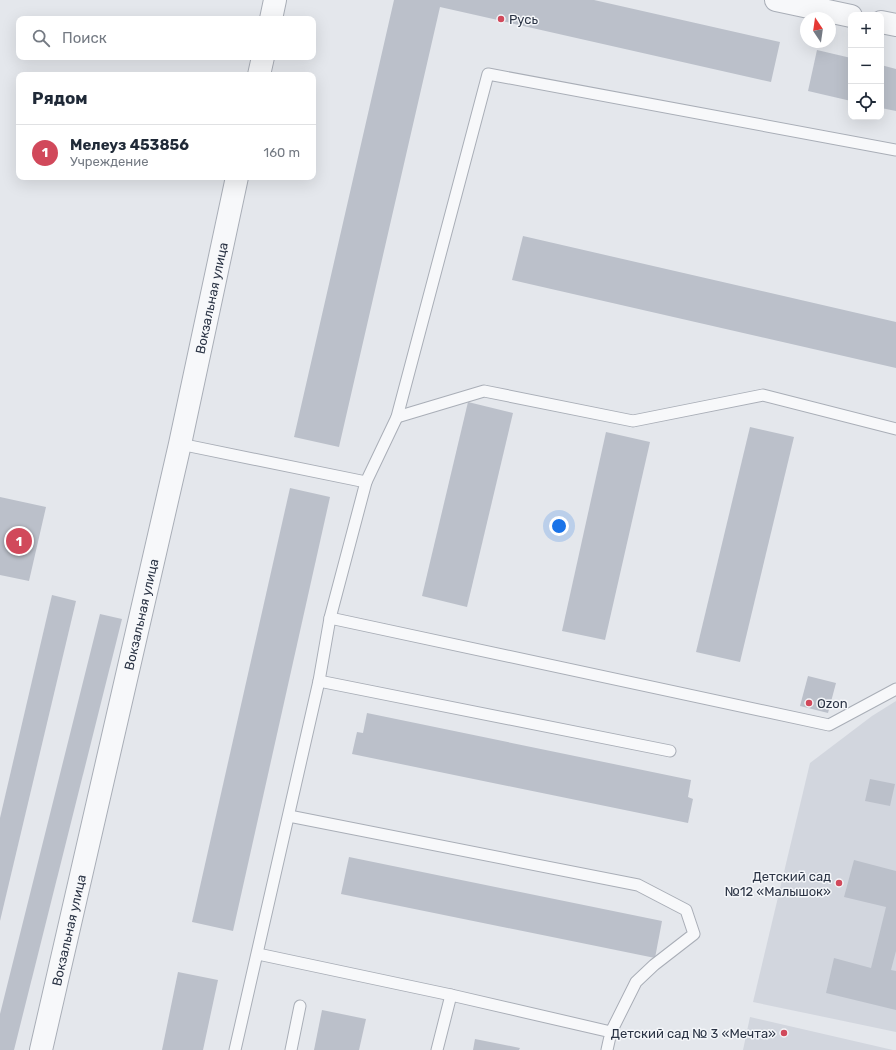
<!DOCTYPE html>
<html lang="ru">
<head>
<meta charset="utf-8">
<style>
  :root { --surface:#fff; --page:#f2f2f3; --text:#1f2937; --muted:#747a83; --line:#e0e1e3; --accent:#d1495b }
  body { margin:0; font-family:Rubik,sans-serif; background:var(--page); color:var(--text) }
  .controls { position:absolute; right:12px; top:12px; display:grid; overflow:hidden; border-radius:8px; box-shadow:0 4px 16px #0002 }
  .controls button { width:36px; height:36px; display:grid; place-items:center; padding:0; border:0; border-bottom:1px solid var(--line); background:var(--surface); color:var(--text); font:20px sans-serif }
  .compass { position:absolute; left:800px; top:12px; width:36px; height:36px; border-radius:50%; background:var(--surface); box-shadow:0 4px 16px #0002; rotate:347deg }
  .you { position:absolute; left:559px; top:526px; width:14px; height:14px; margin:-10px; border:3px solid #fff; border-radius:50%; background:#1a73e8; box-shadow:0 0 0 6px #1a73e833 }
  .badge { display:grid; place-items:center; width:26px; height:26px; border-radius:50%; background:var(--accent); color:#fff; font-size:13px; font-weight:700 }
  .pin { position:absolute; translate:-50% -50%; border:2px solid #fff; box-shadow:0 1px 4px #0006 }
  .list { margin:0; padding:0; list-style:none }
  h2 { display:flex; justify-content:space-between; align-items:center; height:52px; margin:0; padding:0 16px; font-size:17px }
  h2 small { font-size:13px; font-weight:400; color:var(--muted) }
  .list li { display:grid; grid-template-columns:26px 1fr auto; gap:12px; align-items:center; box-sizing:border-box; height:56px; padding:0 16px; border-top:1px solid var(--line) }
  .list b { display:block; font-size:15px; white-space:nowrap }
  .list p { margin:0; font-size:13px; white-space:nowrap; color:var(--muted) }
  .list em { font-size:13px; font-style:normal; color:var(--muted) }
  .icon { flex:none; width:22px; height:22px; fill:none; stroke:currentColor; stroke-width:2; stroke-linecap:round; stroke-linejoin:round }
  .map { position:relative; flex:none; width:896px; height:1050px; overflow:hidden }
  .search { position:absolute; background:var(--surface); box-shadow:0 4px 16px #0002; left:16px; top:16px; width:300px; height:44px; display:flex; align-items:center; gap:10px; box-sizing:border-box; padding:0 14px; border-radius:8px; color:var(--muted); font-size:15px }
  .panel { position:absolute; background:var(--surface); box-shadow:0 4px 16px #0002; left:16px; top:72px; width:300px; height:108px; border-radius:8px }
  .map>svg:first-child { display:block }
</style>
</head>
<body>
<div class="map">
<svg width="896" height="1050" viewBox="0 0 896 1050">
  <rect width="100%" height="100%" fill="#e4e7ec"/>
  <g fill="#d2d6de">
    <path d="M896 701V1032L753 1002 810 763 872 716Z"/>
    <path d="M750 1017 893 1050H743Z"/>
  </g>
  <g fill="#bbc0ca">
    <path d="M394 0H594L780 42 771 82 440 7 339 447 294 437Z"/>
    <path d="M817 50 851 58V101L808 91Z"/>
    <path d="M881 65 896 69V111L881 108Z"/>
    <path d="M523 236 896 322V368L512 280Z"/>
    <path d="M468 402 513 413 467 607 422 596Z"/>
    <path d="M750 427 794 437 740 662 696 652Z"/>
    <path d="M606 432 650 442 605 640 562 631Z"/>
    <path d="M290 488 330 497 233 931 192 922Z"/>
    <path d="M0 497 46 507 29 581 0 575Z"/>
    <path d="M52 595 76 601 0 921V818Z"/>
    <path d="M100 614 122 619 14 1050H0V1014Z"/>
    <path d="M808 676 836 683 828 713 800 706Z"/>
    <path d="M367 713 691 780 688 797 693 799 688 823 352 754 357 732 363 733Z"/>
    <path d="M870 779 895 784 890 806 865 801Z"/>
    <path d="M349 857 662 921 655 958 341 894Z"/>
    <path d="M854 860 896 871V951L891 970 896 971V1010L826 993 834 958 871 968 886 907 844 897Z"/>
    <path d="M178 972 218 980 203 1050H162Z"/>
    <path d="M322 1010 366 1019 359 1050H314Z"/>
    <path d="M475 1039 520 1048 519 1050H473Z"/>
  </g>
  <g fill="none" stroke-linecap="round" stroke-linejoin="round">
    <defs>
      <g id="service">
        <path d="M397 417 484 391 633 421 763 395 896 429"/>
        <path d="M180 444 366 482 397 417 488 74 896 150"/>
        <path d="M330 618 829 725 896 689"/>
        <path d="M319 681 670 751"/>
        <path d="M289 816 638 885 686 910 694 934 654 965 636 982 611 1032"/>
        <path d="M258 954 451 995 611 1032 607 1050"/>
        <path d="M235 1050 319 681 330 618 366 482"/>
        <path d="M291 1050 300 1006"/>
        <path d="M437 1050 451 995"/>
      </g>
      <g id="tertiary">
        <path d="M776 0 851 16"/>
        <path d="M271 19 275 0"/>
        <path d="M881 22 896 25"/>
        <path d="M259 75 263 57"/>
        <path id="s1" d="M41 1050 180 444 237 177"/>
      </g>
    </defs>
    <use href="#service" stroke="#a9aeb7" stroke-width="13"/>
    <use href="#tertiary" stroke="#a9aeb7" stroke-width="24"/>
    <use href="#service" stroke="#f7f8fa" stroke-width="11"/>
    <use href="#tertiary" stroke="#f7f8fa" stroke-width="22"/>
  </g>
  <g fill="#d1495b" stroke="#f4f6f9" stroke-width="1.5">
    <circle cx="501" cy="19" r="4"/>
    <circle cx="809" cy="703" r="4"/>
    <circle cx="839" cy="883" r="4"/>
    <circle cx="784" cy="1033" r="4"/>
  </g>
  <g text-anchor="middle" stroke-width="3" stroke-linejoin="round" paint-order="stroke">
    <g font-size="13" fill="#2b3445" stroke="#f4f6f9" text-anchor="start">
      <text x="509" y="24">Русь</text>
      <text x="817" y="708">Ozon</text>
      <text x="831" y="881" text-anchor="end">Детский сад<tspan x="831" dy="15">№12 «Малышок»</tspan></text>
      <text x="776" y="1038" text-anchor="end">Детский сад № 3 «Мечта»</text>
    </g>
    <g font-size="13" fill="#2b3445" stroke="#f4f6f9">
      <text dy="5" stroke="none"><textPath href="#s1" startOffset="771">Вокзальная улица</textPath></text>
      <text dy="5" stroke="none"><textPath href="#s1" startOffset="447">Вокзальная улица</textPath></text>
      <text dy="5" stroke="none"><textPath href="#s1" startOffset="123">Вокзальная улица</textPath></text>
    </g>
  </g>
</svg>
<div class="controls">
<button>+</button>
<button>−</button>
<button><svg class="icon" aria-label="locate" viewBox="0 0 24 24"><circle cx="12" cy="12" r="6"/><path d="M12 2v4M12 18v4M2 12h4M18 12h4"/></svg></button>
</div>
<svg class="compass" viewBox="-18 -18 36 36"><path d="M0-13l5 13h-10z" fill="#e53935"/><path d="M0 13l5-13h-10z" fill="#747a83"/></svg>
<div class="you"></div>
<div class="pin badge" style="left:19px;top:541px">1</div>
<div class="search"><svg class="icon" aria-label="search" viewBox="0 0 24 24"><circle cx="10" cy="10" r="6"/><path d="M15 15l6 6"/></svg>Поиск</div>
<section class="panel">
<h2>Рядом<small></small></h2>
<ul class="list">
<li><span class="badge">1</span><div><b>Мелеуз 453856</b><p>Учреждение</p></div><em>160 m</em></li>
</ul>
</section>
</div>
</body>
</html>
